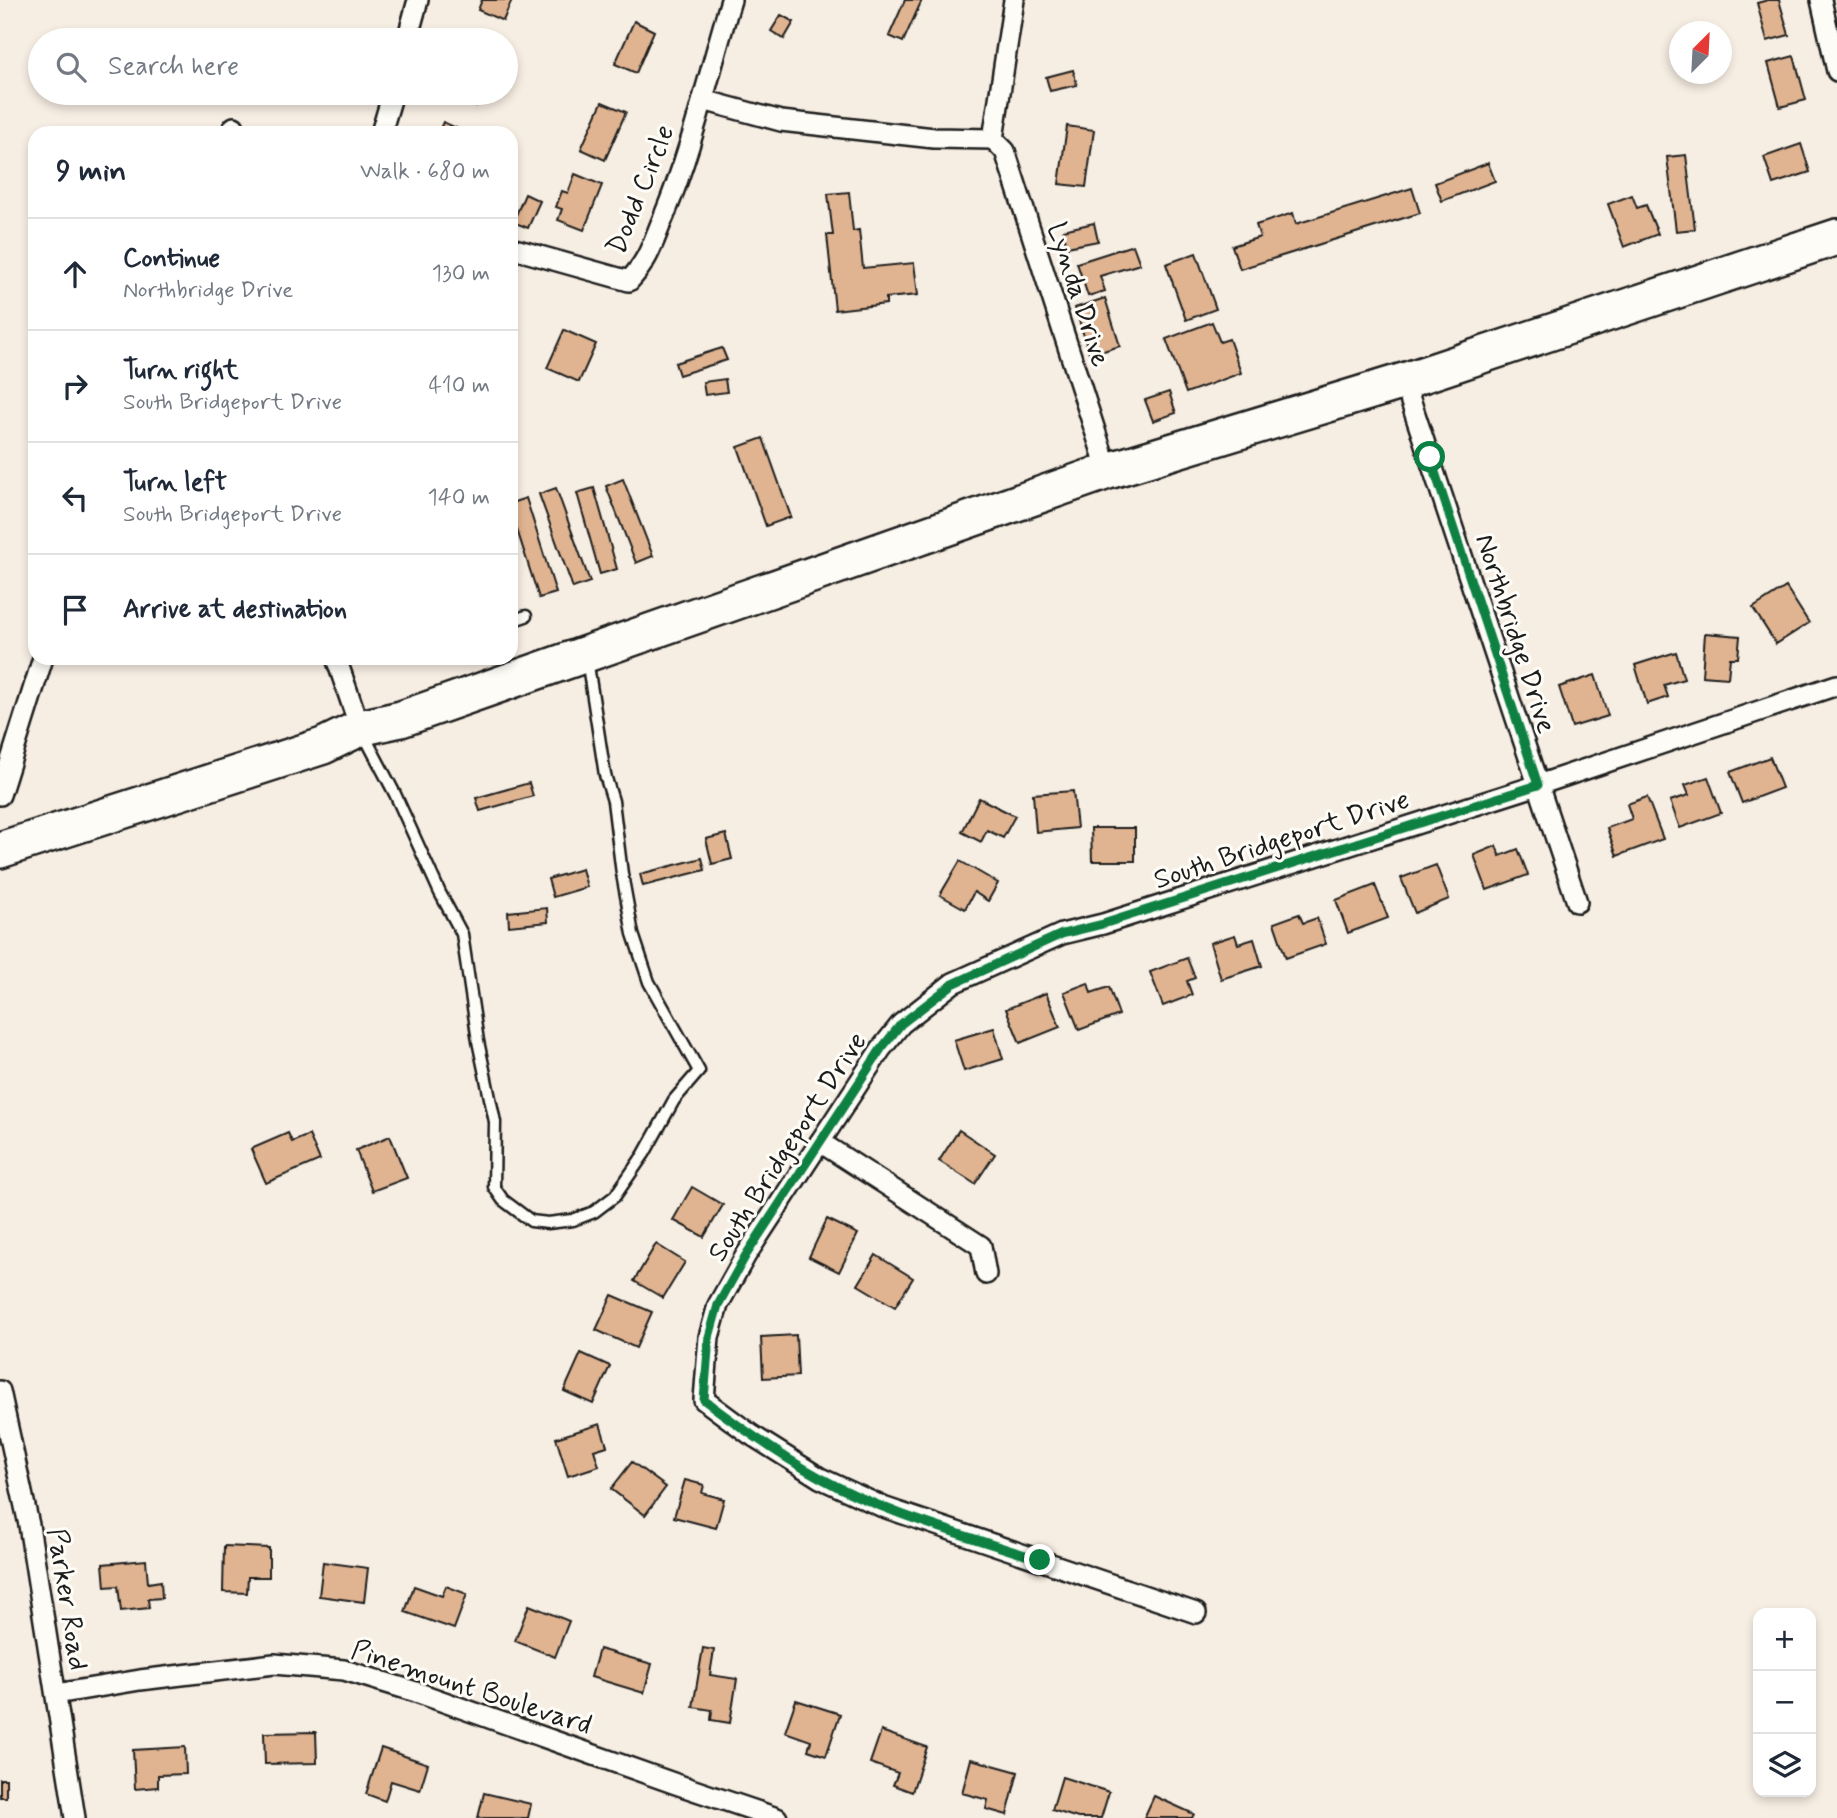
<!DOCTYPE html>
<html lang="en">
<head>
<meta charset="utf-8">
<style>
  :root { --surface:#fff; --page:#f6f6f7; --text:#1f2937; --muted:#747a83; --line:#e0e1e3 }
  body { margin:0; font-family:Mynerve,sans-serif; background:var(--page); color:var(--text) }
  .controls { position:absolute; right:21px; bottom:21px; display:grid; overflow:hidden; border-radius:14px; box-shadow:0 4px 10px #0003 }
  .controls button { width:63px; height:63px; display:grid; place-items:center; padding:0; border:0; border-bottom:2px solid var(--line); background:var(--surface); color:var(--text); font:35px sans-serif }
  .compass { position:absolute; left:1669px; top:21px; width:63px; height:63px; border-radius:50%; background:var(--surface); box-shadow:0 4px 10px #0003; rotate:24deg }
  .stop { position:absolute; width:21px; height:21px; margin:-16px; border:5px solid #0b8043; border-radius:50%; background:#fff }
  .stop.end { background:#0b8043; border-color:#fff; box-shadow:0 2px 7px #0008 }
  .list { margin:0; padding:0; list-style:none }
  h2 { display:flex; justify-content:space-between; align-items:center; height:91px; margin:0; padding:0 28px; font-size:30px }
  h2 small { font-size:23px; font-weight:400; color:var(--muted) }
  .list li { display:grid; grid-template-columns:46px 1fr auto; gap:21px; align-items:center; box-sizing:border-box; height:112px; padding:0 28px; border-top:2px solid var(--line) }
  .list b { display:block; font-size:26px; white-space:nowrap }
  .list p { margin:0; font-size:23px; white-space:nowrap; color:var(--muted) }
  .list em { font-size:23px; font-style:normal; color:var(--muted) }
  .icon { flex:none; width:38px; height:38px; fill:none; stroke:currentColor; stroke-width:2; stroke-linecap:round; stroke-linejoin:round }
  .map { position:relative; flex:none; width:1837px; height:1818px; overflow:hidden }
  .search { position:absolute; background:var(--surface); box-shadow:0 4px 10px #0003; left:28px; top:28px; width:490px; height:77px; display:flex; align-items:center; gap:18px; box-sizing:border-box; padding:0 24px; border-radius:38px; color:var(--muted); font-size:26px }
  .panel { position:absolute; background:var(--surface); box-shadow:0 4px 10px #0003; left:28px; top:126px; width:490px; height:539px; border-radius:21px }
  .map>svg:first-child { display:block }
</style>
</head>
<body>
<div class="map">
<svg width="1837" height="1818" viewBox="0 0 1837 1818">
  <rect width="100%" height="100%" fill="#f7eee3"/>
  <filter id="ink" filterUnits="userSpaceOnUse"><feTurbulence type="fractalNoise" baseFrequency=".0143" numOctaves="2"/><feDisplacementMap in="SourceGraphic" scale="14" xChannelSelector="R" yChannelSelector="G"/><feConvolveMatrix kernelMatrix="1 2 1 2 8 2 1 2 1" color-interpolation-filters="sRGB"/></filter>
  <g filter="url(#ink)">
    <g fill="#e0b491" stroke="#1c1c1c" stroke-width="2">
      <path d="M482 0H512L503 21 478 10Z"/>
      <path d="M905 0H922L903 42 889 36Z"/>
      <path d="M1768 0H1779L1789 35 1767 41 1757 3Z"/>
      <path d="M781 15 794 22 784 39 771 31Z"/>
      <path d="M634 21 654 31 636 73 615 64Z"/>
      <path d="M1794 56 1806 100 1780 107 1768 63Z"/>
      <path d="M1073 70 1077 85 1050 91 1046 77Z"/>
      <path d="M448 93H482L476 106Z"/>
      <path d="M602 102 626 112 605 160 581 149Z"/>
      <path d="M443 122 467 133H438Z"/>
      <path d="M1067 126 1094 130 1086 187 1059 184Z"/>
      <path d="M1801 144 1810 172 1773 184 1764 157Z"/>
      <path d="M1686 155 1695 229 1676 231 1667 157Z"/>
      <path d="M1488 163 1495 181 1442 201 1435 183Z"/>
      <path d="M575 174 602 185 584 230 558 220 562 209 556 207 562 191 568 193Z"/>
      <path d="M1412 188 1420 213 1240 269 1232 246 1260 237 1256 225 1293 213 1296 224Z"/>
      <path d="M849 192 853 231 859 230 863 268 914 263 918 295 886 298V304L835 310 827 235H833L828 194Z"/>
      <path d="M525 194 540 201 528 228 513 222Z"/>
      <path d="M1632 195 1637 208 1646 205 1658 234 1624 247 1608 204Z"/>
      <path d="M1094 223 1098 241 1067 247 1063 230Z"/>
      <path d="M1133 245 1140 264 1100 276 1105 291 1088 296 1077 263Z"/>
      <path d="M1196 253 1216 309 1186 320 1166 264Z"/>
      <path d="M1105 298 1120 346 1090 355 1075 308Z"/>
      <path d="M1212 322 1220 342 1229 339 1241 373 1186 393 1166 339Z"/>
      <path d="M564 330 596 344 579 382 547 368Z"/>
      <path d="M722 348 727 360 679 375 675 363Z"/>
      <path d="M725 379 727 392 705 395 703 382Z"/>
      <path d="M1169 392 1176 413 1153 421 1145 400Z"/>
      <path d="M763 438 791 517 766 526 738 447Z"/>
      <path d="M623 479 653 556 636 563 606 486Z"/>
      <path d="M556 488 590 582 573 588 539 494Z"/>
      <path d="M594 488 617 569 600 574 577 493Z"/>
      <path d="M526 498 556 593 539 598 511 511V503Z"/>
      <path d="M1786 587 1809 623 1776 644 1753 608Z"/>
      <path d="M1705 633 1740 636 1738 658H1730L1728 678 1702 676Z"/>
      <path d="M1676 652 1684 679 1664 685 1668 697 1647 704 1635 665Z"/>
      <path d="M1595 675 1608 716 1572 727 1559 687Z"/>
      <path d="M1770 757 1782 788 1742 803 1730 772Z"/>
      <path d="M1708 777 1721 813 1680 828 1670 801 1689 795 1685 785Z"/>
      <path d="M529 783 533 796 480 811 476 798Z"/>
      <path d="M1073 791 1077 828 1036 832 1033 794Z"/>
      <path d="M1647 797 1663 839 1617 856 1607 828 1632 819 1627 804Z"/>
      <path d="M979 798 1015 816 1003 838 987 830 981 842 962 832Z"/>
      <path d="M1091 828H1135V861H1092Z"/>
      <path d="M726 834 732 859 712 864 706 839Z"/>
      <path d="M1496 846 1500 856 1518 849 1528 875 1487 890 1474 855Z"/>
      <path d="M702 858 705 870 643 886 640 874Z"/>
      <path d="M960 861 998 883 988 901 974 892 965 909 940 895Z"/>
      <path d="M1436 865 1449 899 1415 913 1401 878Z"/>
      <path d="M582 869 587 887 553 897 548 879Z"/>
      <path d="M1375 885 1388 918 1348 933 1336 900Z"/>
      <path d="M547 908 548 922 509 926 508 912Z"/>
      <path d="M1299 914 1303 923 1317 918 1326 944 1286 958 1274 923Z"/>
      <path d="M1235 935 1238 944 1254 939 1262 966 1221 979 1210 943Z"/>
      <path d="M1187 958 1195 978 1187 981 1192 995 1163 1006 1150 972Z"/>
      <path d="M1088 983 1091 993 1109 987 1119 1015 1079 1030 1064 992Z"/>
      <path d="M1046 993 1060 1027 1020 1043 1006 1009Z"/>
      <path d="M994 1028 1003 1059 964 1071 954 1040Z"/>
      <path d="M959 1130 995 1154 975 1184 939 1161Z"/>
      <path d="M288 1133 292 1142 309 1135 320 1160 266 1183 251 1149Z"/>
      <path d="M390 1136 407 1178 372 1191 356 1150Z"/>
      <path d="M692 1187 723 1205 704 1237 673 1220Z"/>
      <path d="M827 1219 858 1234 839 1272 809 1257Z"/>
      <path d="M656 1244 685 1262 663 1298 634 1281Z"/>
      <path d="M876 1255 913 1278 895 1307 858 1285Z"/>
      <path d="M612 1295 652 1312 636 1348 596 1330Z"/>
      <path d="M796 1335 798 1376 763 1378 761 1337Z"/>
      <path d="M581 1353 610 1366 593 1404 564 1391Z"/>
      <path d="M600 1424 607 1446 594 1450 599 1466 568 1476 556 1438Z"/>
      <path d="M632 1462 666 1487 645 1515 611 1489Z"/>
      <path d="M685 1480 704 1485 702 1493 724 1499 716 1528 674 1517Z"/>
      <path d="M224 1546 269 1548V1577H248L247 1593 223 1592Z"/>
      <path d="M146 1560 148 1583 161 1581 162 1598 148 1599 149 1608 121 1611 118 1586 105 1587 103 1564Z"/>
      <path d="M323 1562 368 1568 364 1602 319 1596Z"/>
      <path d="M414 1586 442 1596 446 1586 467 1594 454 1629 405 1612Z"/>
      <path d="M529 1605 569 1621 555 1657 515 1641Z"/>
      <path d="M703 1648 714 1650 710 1675 737 1679 730 1723 711 1720 712 1710 693 1707Z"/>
      <path d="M599 1649 652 1664 644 1693 591 1677Z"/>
      <path d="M796 1700 840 1714 826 1756 808 1750 811 1741 785 1732Z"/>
      <path d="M881 1731 927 1747 912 1792 893 1785 898 1773 870 1763Z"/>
      <path d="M316 1732 317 1763 265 1764 264 1733Z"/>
      <path d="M185 1747 186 1774 158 1775V1787L135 1789 133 1750Z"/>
      <path d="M381 1748 428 1764 420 1790 391 1781 385 1801 366 1794Z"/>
      <path d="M971 1759 1018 1772 1007 1815 986 1809 988 1800 962 1793Z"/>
      <path d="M1062 1777 1109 1792 1101 1818H1078L1052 1810Z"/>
      <rect x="0" y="1779" width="6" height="18"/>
      <path d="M484 1793 531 1804 528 1818H478Z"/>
      <path d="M1154 1796 1194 1814 1192 1818H1144Z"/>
    </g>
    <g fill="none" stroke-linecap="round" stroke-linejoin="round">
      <defs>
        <g id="lane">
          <path d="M511 621 526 616"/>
          <path d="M364 735 395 794 440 893 462 934 478 1041 495 1122 494 1187 503 1200 531 1221 548 1223 573 1220 594 1212 615 1196 644 1154 674 1100 699 1071 649 982 633 934 622 874 613 801 605 775 587 659"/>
        </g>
        <g id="street">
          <path d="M1014 0 993 139 1005 151 1108 471"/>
          <path d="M1821 0 1837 71"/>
          <path d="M407 40 418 0"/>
          <path d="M703 100 781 121 934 138 993 139"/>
          <path d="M232 133 234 127"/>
          <path d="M381 133 393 93"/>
          <path d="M511 248 629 281C650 258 652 244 664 216 693 146 709 72 731 0"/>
          <path d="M1404 381 1577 902"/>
          <path d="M336 658 360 728"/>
          <path d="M0 795 43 658"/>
          <path d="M820 1142 981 1246 986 1274"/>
          <path d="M0 1391 29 1525 75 1818"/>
          <path d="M1196 1613 883 1507 820 1478 750 1434 704 1400 709 1337 718 1305 746 1255 881 1049 901 1024 953 983 1062 934 1103 924 1538 785 1837 685"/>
          <path d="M56 1694 140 1680 274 1664 344 1670 416 1692 676 1784 777 1818"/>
        </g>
        <path id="highway" d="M0 850 323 746 360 728 401 719 1108 471 1404 381 1837 237"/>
      </defs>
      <use href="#lane" stroke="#1c1c1c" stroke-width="15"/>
      <use href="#street" stroke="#1c1c1c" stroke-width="24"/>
      <use href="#highway" stroke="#1c1c1c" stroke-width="40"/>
      <use href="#lane" stroke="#fdfcf7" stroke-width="10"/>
      <use href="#street" stroke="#fdfcf7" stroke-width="19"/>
      <use href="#highway" stroke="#fdfcf7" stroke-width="35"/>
    </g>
  </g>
  <g fill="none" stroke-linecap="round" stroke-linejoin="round" filter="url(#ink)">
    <path stroke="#0b8043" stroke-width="9" d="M1040 1560C966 1535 887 1515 819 1477 779 1455 741 1428 704 1400L709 1337 718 1305 746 1255 881 1049 901 1024 953 984 1062 934 1103 924 1538 785 1430 457"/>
  </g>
  <g text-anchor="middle" stroke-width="6" stroke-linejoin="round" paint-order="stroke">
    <g font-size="28" fill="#1c1c1c" stroke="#fdfcf7">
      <text transform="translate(639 189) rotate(-68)" y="10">Dodd Circle</text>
      <text transform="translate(1080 294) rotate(72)" y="10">Lynda Drive</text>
      <text transform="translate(1517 633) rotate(72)" y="10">Northbridge Drive</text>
      <text transform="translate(1281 838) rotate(-18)" y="10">South Bridgeport Drive</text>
      <text transform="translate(786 1146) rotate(-57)" y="10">South Bridgeport Drive</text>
      <text transform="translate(69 1599) rotate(81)" y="10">Parker Road</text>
      <text transform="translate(472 1686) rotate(18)" y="10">Pinemount Boulevard</text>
    </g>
  </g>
</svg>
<div class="controls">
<button>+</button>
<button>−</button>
<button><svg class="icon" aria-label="layers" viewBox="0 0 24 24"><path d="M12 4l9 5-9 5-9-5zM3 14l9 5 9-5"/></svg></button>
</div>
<svg class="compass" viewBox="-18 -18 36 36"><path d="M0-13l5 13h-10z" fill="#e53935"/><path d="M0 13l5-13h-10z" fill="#747a83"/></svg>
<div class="stop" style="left:1430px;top:457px"></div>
<div class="stop end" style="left:1040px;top:1560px"></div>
<div class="search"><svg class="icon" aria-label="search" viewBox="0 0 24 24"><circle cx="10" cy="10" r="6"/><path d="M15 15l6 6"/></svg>Search here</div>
<section class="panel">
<h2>9 min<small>Walk · 680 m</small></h2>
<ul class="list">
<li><svg class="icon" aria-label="ahead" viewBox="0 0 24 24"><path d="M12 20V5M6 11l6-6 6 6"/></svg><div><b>Continue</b><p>Northbridge Drive</p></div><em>130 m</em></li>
<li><svg class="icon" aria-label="right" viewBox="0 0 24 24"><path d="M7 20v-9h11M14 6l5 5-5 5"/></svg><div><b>Turn right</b><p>South Bridgeport Drive</p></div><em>410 m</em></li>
<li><svg class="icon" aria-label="left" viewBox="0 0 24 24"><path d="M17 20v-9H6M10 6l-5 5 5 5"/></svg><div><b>Turn left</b><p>South Bridgeport Drive</p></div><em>140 m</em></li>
<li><svg class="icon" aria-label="arrive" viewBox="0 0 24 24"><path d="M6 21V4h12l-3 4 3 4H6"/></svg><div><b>Arrive at destination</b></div></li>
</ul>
</section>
</div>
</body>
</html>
